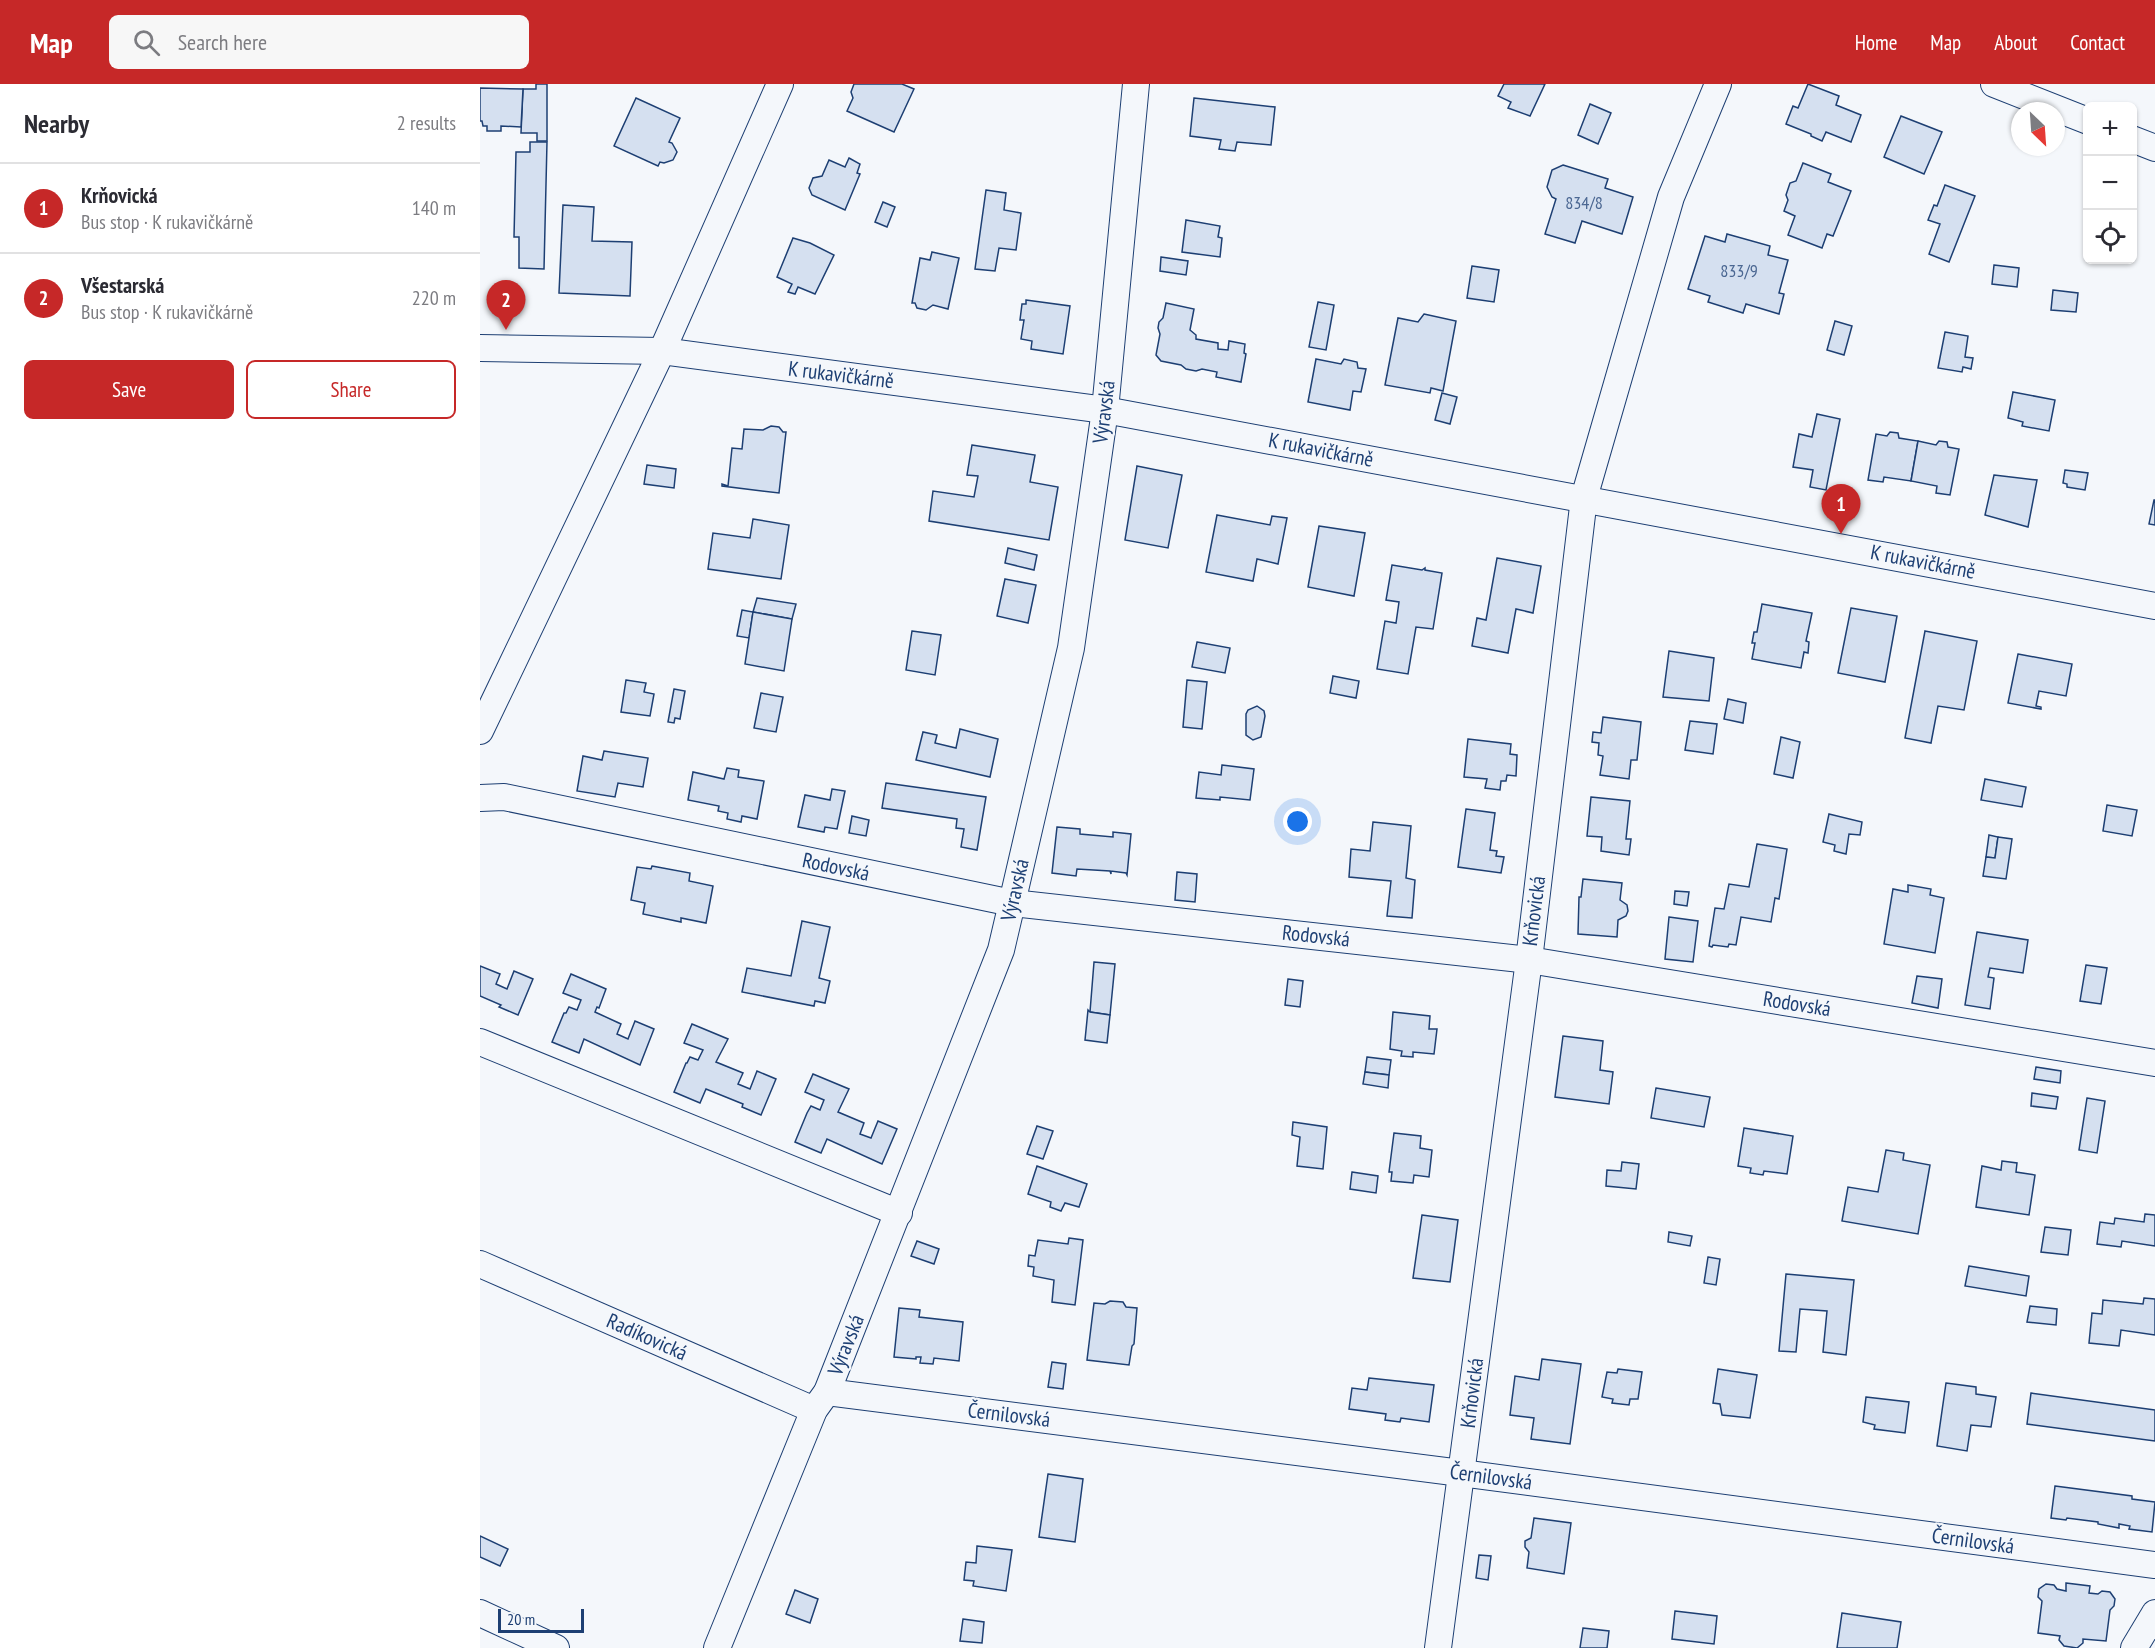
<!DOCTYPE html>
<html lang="en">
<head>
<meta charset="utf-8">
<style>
  :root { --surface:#fff; --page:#f7f7f7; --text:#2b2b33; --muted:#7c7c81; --line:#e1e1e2; --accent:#c62828 }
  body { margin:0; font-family:"PT Sans Narrow",sans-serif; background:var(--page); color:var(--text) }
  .controls { position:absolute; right:18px; top:18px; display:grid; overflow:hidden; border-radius:9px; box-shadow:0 2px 4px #0004 }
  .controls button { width:54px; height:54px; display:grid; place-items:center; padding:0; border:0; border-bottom:2px solid var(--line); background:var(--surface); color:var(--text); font:30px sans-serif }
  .compass { position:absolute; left:1531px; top:18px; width:54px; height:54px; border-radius:50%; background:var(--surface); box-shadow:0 2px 4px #0004; rotate:155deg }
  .scale { position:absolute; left:18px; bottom:15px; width:86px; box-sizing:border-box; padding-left:6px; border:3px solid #1d3f73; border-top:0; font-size:16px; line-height:21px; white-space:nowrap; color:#1d3f73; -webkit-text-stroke:4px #f4f7fb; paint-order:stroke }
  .you { position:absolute; left:818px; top:738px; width:21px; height:21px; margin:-15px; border:4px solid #fff; border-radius:50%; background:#1a73e8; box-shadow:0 0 0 9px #1a73e833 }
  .badge { display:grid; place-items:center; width:39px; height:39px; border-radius:50%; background:var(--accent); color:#fff; font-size:20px; font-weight:700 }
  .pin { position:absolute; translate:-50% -50px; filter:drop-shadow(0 2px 3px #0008) }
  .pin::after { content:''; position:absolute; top:32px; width:21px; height:18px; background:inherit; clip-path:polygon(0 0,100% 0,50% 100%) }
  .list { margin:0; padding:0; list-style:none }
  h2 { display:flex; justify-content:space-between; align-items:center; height:78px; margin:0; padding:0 24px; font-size:26px }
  h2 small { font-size:20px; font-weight:400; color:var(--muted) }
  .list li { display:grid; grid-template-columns:39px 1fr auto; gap:18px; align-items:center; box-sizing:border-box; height:90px; padding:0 24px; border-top:2px solid var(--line) }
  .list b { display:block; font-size:22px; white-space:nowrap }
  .list p { margin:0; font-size:20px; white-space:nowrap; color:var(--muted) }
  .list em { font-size:20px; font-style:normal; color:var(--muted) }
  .actions { display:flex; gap:12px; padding:18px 24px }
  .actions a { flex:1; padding:14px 0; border:2px solid var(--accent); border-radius:9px; text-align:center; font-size:21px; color:var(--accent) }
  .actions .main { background:var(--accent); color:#fff }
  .icon { flex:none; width:33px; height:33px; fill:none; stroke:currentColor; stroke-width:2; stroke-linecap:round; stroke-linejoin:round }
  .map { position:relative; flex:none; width:1675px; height:1564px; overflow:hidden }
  header { display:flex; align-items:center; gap:36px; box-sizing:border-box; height:84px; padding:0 30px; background:var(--accent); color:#fff }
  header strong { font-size:28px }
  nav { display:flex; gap:33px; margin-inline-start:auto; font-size:21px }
  .search { width:420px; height:54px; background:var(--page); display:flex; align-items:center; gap:15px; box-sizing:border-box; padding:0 21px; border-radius:9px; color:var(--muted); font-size:22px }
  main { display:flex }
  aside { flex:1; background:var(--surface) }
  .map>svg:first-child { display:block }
</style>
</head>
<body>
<header>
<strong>Map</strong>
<div class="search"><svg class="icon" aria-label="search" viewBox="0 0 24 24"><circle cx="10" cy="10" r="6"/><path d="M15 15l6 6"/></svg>Search here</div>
<nav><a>Home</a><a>Map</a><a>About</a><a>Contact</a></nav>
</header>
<main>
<aside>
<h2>Nearby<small>2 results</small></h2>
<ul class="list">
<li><span class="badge">1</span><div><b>Krňovická</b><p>Bus stop · K rukavičkárně</p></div><em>140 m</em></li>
<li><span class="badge">2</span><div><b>Všestarská</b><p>Bus stop · K rukavičkárně</p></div><em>220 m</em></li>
</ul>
<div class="actions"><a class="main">Save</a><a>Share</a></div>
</aside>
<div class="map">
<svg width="1675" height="1564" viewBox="0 0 1675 1564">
  <rect width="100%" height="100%" fill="#f4f7fb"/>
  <g fill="#d5e0f0" stroke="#1d3f73" stroke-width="1.5">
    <path d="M56 0H67V57H57V49H41L43 5H56Z"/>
    <path d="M374 0H422L434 5 414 48 367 27 373 14 371 8Z"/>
    <path d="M1024 0H1065L1050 32 1028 24 1031 18 1018 12Z"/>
    <path d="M1328 0 1359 12 1356 21 1381 31 1371 58 1346 48 1342 57 1331 52V50L1306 40 1313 22 1318 24Z"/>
    <path d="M0 4 43 5 41 43 21 42V47H7V42H3L2 37H0Z"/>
    <path d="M156 14 200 34 189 58 192 59 197 68 193 76 184 79 180 78 178 82 134 62Z"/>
    <path d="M714 14 795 23 791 61 757 58 755 67 739 65 741 56 710 52Z"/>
    <path d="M1110 20 1131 29 1118 60 1098 51Z"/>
    <path d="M1421 32 1462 48 1444 90 1404 73Z"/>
    <path d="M50 58H67L64 185 39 184V153H34L36 68H50Z"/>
    <path d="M369 74 380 80 377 89 380 90 365 126 332 111 329 104 333 94 342 92 349 76 365 83Z"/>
    <path d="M1323 79 1351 90 1348 98 1371 107 1353 152 1347 150 1342 164 1308 151 1315 132 1304 127 1308 116 1306 111 1310 99 1316 97Z"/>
    <path d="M1083 81 1128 95 1125 104 1153 113 1142 150 1102 137 1095 159 1065 150 1076 115 1072 113 1067 103 1072 86Z"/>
    <path d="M1465 101 1495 112 1469 178 1449 170 1460 140 1448 136 1454 121 1457 122Z"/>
    <path d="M506 106 526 109 524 126 541 129 536 166 519 164 515 187 495 185Z"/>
    <path d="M403 118 415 123 407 143 395 138Z"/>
    <path d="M83 121 114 123 112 157 152 158 150 212 79 209Z"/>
    <path d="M706 136 740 142 738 153 742 154 740 173 702 168Z"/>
    <path d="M1247 150 1290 162 1288 171 1308 176 1299 209 1304 210 1299 230 1266 220 1263 229 1228 218 1230 212 1208 205 1225 152 1245 158Z"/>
    <path d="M313 154 330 159 354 171 335 210 318 203 315 210 308 208 312 200 297 193Z"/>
    <path d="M452 168 479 174 468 225 453 221 446 226 437 224 435 219H432L440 174 450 176Z"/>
    <path d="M681 173 708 177 706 191 680 187Z"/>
    <path d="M1514 181 1539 184 1537 203 1512 200Z"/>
    <path d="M992 182 1019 186 1014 218 987 214Z"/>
    <path d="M1573 206 1598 209 1596 228 1571 226Z"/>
    <path d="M546 216 590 222 583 270 551 265 552 257 541 255 544 236H540L542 220H546Z"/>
    <path d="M838 218 854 221 846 266 829 263Z"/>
    <path d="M686 219 714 225 710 246 716 251V255L738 259V265L748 266 749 257 765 260 764 269 766 270 761 298 736 293 737 288 722 285 716 287 706 285 701 281 681 277 676 271 680 250 678 244 679 238 683 234Z"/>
    <path d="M944 230 976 237 963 307 951 304 950 309 905 301 918 234 938 238Z"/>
    <path d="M1355 237 1372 242 1364 271 1347 266Z"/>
    <path d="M1465 248 1488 252 1485 273 1493 274 1491 285 1483 283 1482 288 1458 284Z"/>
    <path d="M836 275 861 280 864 275 877 278 878 284 886 285 881 308 873 307 870 326 828 318Z"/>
    <path d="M1533 308 1575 316 1569 347 1542 342 1543 338 1528 334Z"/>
    <path d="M962 309 977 313 970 340 955 336Z"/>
    <path d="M1337 330 1360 335 1346 406 1330 403 1333 386 1313 383 1319 350 1332 353Z"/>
    <path d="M291 342 299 343 303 348H306L299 409 242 402V400L248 402 252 364 262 365 264 345 283 346Z"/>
    <path d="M1410 348 1418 349 1419 354 1438 357 1431 397 1404 393 1403 398 1388 396 1396 350 1407 352Z"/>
    <path d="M1438 357 1456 361 1459 357 1467 358 1468 363 1479 365 1470 411 1456 409 1457 402 1431 397Z"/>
    <path d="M492 361 555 371 550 398 578 403 569 456 449 437 453 407 494 413 498 392 487 391Z"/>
    <path d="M167 381 196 385 194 404 164 400Z"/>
    <path d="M657 382 702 391 688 464 645 456Z"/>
    <path d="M1585 386 1608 389 1605 406 1587 403V400L1583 399Z"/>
    <path d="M1514 391 1557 396 1548 443 1505 431Z"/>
    <path d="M1674 416H1675V441L1669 440Z"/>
    <path d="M737 431 790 441 792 432 807 434 798 480 777 475 773 497 726 488Z"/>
    <path d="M273 435 309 441 301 495 228 485 233 449 270 454Z"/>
    <path d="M839 442 885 449 874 512 828 503Z"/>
    <path d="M528 464 557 471 554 486 525 479Z"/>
    <path d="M1017 474 1061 482 1053 529 1036 525 1028 569 992 562 997 534 1006 536Z"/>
    <path d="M912 481 942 486 945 484V486L962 489 953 545 936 543 928 590 897 585 905 537 916 539 919 518 906 516Z"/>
    <path d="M525 495 556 501 548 539 517 532Z"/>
    <path d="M277 514 316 520 312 535 273 528Z"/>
    <path d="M1282 520 1332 529 1326 557 1329 558 1328 569 1324 568 1321 584 1272 575 1275 559H1272L1274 548H1277Z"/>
    <path d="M1371 524 1417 532 1405 598 1358 589Z"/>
    <path d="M262 526 273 528 269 554 257 552Z"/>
    <path d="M273 528 312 535 304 587 265 580Z"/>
    <path d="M432 547 461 551 455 591 426 586Z"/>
    <path d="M1445 547 1497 557 1484 626 1458 622 1451 659 1425 654Z"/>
    <path d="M717 558 750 564 745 589 712 583Z"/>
    <path d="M1189 567 1234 574 1229 617 1183 613Z"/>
    <path d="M1538 570 1592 580 1586 612 1559 607 1556 622 1561 623V625L1528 619Z"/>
    <path d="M853 592 879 597 876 614 850 609Z"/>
    <path d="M146 596 166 599 164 608 174 610 170 632 141 628Z"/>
    <path d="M707 596 727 598 722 645 703 643Z"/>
    <path d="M194 605 205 607 200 635 195 634 194 639 188 638Z"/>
    <path d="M281 609 303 613 296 648 274 644Z"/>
    <path d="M1248 615 1266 619 1263 639 1244 635Z"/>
    <path d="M777 622 784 627 785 632 781 653 773 656 766 651V630L768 626Z"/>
    <path d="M1123 633 1161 638 1157 676H1151L1149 695 1120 691 1123 672 1118 671 1119 659 1112 658 1113 648 1121 649Z"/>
    <path d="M1210 637 1237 640 1233 670 1205 666Z"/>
    <path d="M480 645 518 655 510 693 436 676 443 648 457 651 455 659 476 664Z"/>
    <path d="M1301 653 1320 658 1313 694 1294 690Z"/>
    <path d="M988 655 1031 660 1030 670 1037 671 1036 692 1027 691 1026 697H1021L1020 706 1005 704 1007 695 984 693Z"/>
    <path d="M124 667 168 674 163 703 138 699 135 713 97 707 103 672 122 676Z"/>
    <path d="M742 681 774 685 770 716 740 713V716L716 714 719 688 741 691Z"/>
    <path d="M247 684 259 686 258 693 284 697 277 735 262 732 261 738 247 735 248 729 238 727 239 722 208 716 213 688 244 695Z"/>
    <path d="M1505 695 1546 703 1542 723 1501 716Z"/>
    <path d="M406 699 506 713 497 766 481 763 484 745 476 744 477 735 402 724Z"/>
    <path d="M352 705 365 707 357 745 345 743 344 748 318 743 325 711 350 716Z"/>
    <path d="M1111 713 1150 717 1146 755H1151L1149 771 1121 767 1122 753 1107 752Z"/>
    <path d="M1627 721 1657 726 1652 752 1623 747Z"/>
    <path d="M986 725 1015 729 1010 766 1017 767 1016 772 1024 773 1021 789 978 783Z"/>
    <path d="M1349 730 1382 738 1380 751 1369 750 1366 770 1354 767 1355 761 1343 758Z"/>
    <path d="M372 732 389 736 386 752 369 749Z"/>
    <path d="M893 738 931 742 926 794 935 796 932 834 907 832 911 797 869 793 871 765 890 767Z"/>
    <path d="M577 743 600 745V750L633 753V748L651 750 647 791 646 789 631 787V790L630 787 597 785 596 792 572 789Z"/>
    <path d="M1509 751 1518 753 1515 774 1506 773Z"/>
    <path d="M1518 753 1532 755 1526 795 1503 792 1506 773 1515 774Z"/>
    <path d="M1277 760 1307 765 1299 815 1295 814 1291 838 1261 833 1256 861 1249 860 1248 863 1233 861 1232 863 1229 862 1235 824 1244 825 1249 800 1269 803Z"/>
    <path d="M172 782 210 789 209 797 233 802 226 839 201 834V838L163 830 165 819 151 816 157 783 171 785Z"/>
    <path d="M697 788 717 790 715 818 695 816Z"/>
    <path d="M1103 795 1142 799 1140 816 1147 821 1148 827 1146 832 1138 836 1137 853 1098 850 1099 813H1101Z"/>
    <path d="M1428 801 1451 805 1450 811 1464 814 1455 869 1404 860 1413 805 1428 808Z"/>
    <path d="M1195 807 1209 808 1207 822 1194 820Z"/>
    <path d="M1189 833 1218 837 1213 878 1185 875Z"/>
    <path d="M322 837 350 843 339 894 350 897 345 919 335 917 334 922 262 908 267 884 311 892Z"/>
    <path d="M1497 848 1548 856 1543 889 1510 884 1508 893 1514 894 1510 925 1485 921Z"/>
    <path d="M614 878 635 880 630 931 610 928Z"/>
    <path d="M1606 881 1627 884 1621 920 1600 917Z"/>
    <path d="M0 882 20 890 16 900 27 905 34 887 53 895 38 931 19 923 21 921 0 912Z"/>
    <path d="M91 890 126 905 119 924 117 923 115 928 141 940 137 950 148 955 155 937 174 945 160 981 104 955 99 969 72 958 84 929H86L89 923 97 926 101 916 83 909Z"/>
    <path d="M1437 892 1462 895 1458 924 1432 919Z"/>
    <path d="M808 895 823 897 820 923 805 921Z"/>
    <path d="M608 926 610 928 630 931 627 959 605 956Z"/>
    <path d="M913 928 950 932 949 945H957L954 970 933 968V973L921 972 922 967 910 965Z"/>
    <path d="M212 940 248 955 236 978 263 989 258 1000 270 1005 277 987 296 995 281 1031 262 1023 263 1020 226 1005 220 1019 194 1008 206 979H207L210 973 218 976 223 966 204 959Z"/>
    <path d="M1083 952 1123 957 1120 986 1133 988 1129 1020 1075 1013Z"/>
    <path d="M887 973 911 976 909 991 885 988Z"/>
    <path d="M1556 983 1581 987 1580 999 1554 995Z"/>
    <path d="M885 988 909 991 908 1004 883 1000Z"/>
    <path d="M333 990 369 1005 358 1028 384 1039 380 1050 391 1054 398 1037 417 1045 402 1080 347 1055 341 1069 315 1058 327 1029 331 1022 340 1026 344 1016 325 1008Z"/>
    <path d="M1176 1004 1230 1013 1224 1043 1171 1034Z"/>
    <path d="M1552 1009 1578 1013 1576 1025 1551 1022Z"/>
    <path d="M1607 1014 1625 1017 1617 1069 1599 1066Z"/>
    <path d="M813 1038 847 1043 843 1085 817 1082 820 1053 812 1051Z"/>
    <path d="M557 1042 573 1047 563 1075 547 1070Z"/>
    <path d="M1264 1044 1313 1052 1307 1090 1284 1087 1283 1091 1270 1089 1271 1084 1258 1082Z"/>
    <path d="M914 1049 941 1052 940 1064 952 1066 949 1093 934 1091 933 1099 911 1097 912 1088H909Z"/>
    <path d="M1406 1066 1424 1069 1423 1076 1450 1081 1438 1150 1362 1137 1368 1103 1398 1108Z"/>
    <path d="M1522 1077 1537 1079 1536 1088 1555 1091 1549 1131 1496 1123 1502 1082 1521 1086Z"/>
    <path d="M1142 1078 1159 1080 1156 1105 1126 1102 1127 1086 1141 1087Z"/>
    <path d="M557 1082 607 1100 599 1123 585 1119 581 1127 570 1123 571 1118 548 1110Z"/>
    <path d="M872 1088 898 1092 896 1109 870 1105Z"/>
    <path d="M1665 1130 1675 1131V1162L1642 1157 1641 1163 1617 1160 1620 1138 1634 1140 1635 1134 1664 1138Z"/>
    <path d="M942 1131 978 1136 970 1198 933 1194Z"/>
    <path d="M1565 1143 1591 1146 1588 1171 1561 1168Z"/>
    <path d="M1189 1148 1212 1152 1210 1162 1188 1158Z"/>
    <path d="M589 1154 603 1156 595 1221 572 1218 574 1196 553 1192 554 1183 548 1182 549 1171 555 1172 558 1156 588 1160Z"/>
    <path d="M437 1157 459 1165 454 1180 431 1172Z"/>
    <path d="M1228 1173 1240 1175 1236 1201 1224 1199Z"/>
    <path d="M1489 1182 1549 1192 1546 1212 1485 1202Z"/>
    <path d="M1306 1190 1374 1196 1366 1271 1343 1268 1347 1227 1320 1225 1316 1268 1299 1267Z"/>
    <path d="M1664 1214 1675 1215V1251L1641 1246 1639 1262 1609 1259 1612 1229 1622 1230 1623 1216 1663 1220Z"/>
    <path d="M630 1217 643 1218 646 1223 657 1224 654 1260 652 1262 649 1281 607 1276 614 1219 625 1220Z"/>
    <path d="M1550 1222 1577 1225 1576 1241 1547 1238Z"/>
    <path d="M419 1224 440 1226 439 1233 483 1238 479 1277 454 1274 453 1280 440 1279 441 1273H436V1275L414 1273Z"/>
    <path d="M1062 1275 1101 1280 1090 1360 1051 1355 1054 1334 1030 1331 1035 1292 1059 1296Z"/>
    <path d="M572 1278 586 1280 583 1305 568 1303Z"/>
    <path d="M1138 1285 1162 1288 1158 1315H1150L1149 1321 1132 1319 1133 1315 1122 1313 1127 1288 1137 1289Z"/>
    <path d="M1238 1285 1277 1291 1270 1334 1242 1331 1240 1320 1233 1319Z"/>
    <path d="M889 1294 954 1301 949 1338 921 1334 920 1338 905 1336 906 1330 869 1325 872 1304 887 1306Z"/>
    <path d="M1466 1299 1496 1303V1310L1516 1313 1511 1343 1491 1341 1487 1367 1457 1362Z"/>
    <path d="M1551 1309 1675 1326V1357L1547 1340Z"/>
    <path d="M1386 1313 1429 1318 1425 1349 1394 1345 1395 1341 1383 1338Z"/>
    <path d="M568 1390 603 1395 595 1458 559 1453Z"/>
    <path d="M1575 1402 1652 1412V1415L1675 1418 1672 1448 1649 1445 1650 1442 1639 1440V1444L1618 1440V1438L1587 1434 1586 1436 1571 1434Z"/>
    <path d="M1054 1434 1091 1439 1084 1490 1047 1484 1049 1468 1045 1463V1457L1051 1454Z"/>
    <path d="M0 1452 28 1465 20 1482 0 1473Z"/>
    <path d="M497 1462 532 1466 526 1507 493 1502 494 1497 484 1496 486 1478 496 1479Z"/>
    <path d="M999 1471 1011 1472 1008 1496 996 1494Z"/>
    <path d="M1586 1499 1610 1502 1609 1509 1618 1510 1622 1507 1630 1508 1635 1515 1634 1522 1630 1526 1626 1557 1603 1555V1559L1597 1564 1584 1562 1579 1556 1580 1552 1558 1549 1562 1517 1558 1513 1559 1505 1566 1500 1574 1501 1577 1505 1586 1507Z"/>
    <path d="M315 1506 338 1515 330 1539 306 1530Z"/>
    <path d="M1195 1527 1237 1532 1234 1560 1192 1555Z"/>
    <path d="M1362 1529 1421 1538 1417 1564H1357Z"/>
    <path d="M483 1535 504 1538 502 1559 480 1557Z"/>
    <path d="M1103 1544 1129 1547 1127 1564H1100Z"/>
  </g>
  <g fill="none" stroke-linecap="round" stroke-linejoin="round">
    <defs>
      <g id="minor">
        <path d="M1514 0 1608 37"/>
        <path d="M1652 55 1675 64"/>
        <path d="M0 264 182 267 625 326 1675 522"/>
        <path d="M0 647 182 267 300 0"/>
        <path d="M0 714 24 713 532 819 1049 876 1675 979"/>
        <path d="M0 958 419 1129"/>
        <path d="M0 1180 334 1326"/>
        <path d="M347 1308 981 1389 1675 1481"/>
        <path d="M0 1529 76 1564"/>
        <path d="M237 1564 334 1326 347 1308 521 866 532 819 591 564 625 326 656 0"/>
        <path d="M958 1564 1049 876 1104 414 1191 113 1238 0"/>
        <path d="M1654 1564 1675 1529"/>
      </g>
    </defs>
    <use href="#minor" stroke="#1d3f73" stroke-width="28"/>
    <use href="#minor" stroke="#f4f7fb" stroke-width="26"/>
  </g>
  <g text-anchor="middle" stroke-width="4.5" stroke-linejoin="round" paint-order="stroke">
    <g font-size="18" fill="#4b6792">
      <text x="1104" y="125">834/8</text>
      <text x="1259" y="193">833/9</text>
    </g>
    <g font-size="21" fill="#1d3f73" stroke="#f4f7fb">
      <text transform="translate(361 291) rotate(7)" y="7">K rukavičkárně</text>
      <text transform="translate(624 328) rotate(-83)" y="7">Výravská</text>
      <text transform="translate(841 366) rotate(11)" y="7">K rukavičkárně</text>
      <text transform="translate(1443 478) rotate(11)" y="7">K rukavičkárně</text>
      <text transform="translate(356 783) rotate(12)" y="7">Rodovská</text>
      <text transform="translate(535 806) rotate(-77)" y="7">Výravská</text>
      <text transform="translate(1054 827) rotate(-83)" y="7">Krňovická</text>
      <text transform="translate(836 852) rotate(6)" y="7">Rodovská</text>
      <text transform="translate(1317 920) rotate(9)" y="7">Rodovská</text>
      <text transform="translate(167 1253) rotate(24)" y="7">Radíkovická</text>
      <text transform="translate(366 1261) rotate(-68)" y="7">Výravská</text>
      <text transform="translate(992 1309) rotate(-83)" y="7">Krňovická</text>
      <text transform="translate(529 1331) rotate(7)" y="7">Černilovská</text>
      <text transform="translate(1011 1393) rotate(8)" y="7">Černilovská</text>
      <text transform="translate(1493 1457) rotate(8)" y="7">Černilovská</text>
    </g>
  </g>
</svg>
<div class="controls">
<button>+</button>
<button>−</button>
<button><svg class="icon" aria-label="locate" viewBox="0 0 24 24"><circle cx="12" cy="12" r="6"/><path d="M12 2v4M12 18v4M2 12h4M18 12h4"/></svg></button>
</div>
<svg class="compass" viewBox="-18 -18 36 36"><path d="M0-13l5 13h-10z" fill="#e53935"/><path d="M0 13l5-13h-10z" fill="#7c7c81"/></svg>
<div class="scale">20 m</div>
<div class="you"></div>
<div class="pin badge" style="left:1361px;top:450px">1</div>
<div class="pin badge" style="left:26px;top:246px">2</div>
</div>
</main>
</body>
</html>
